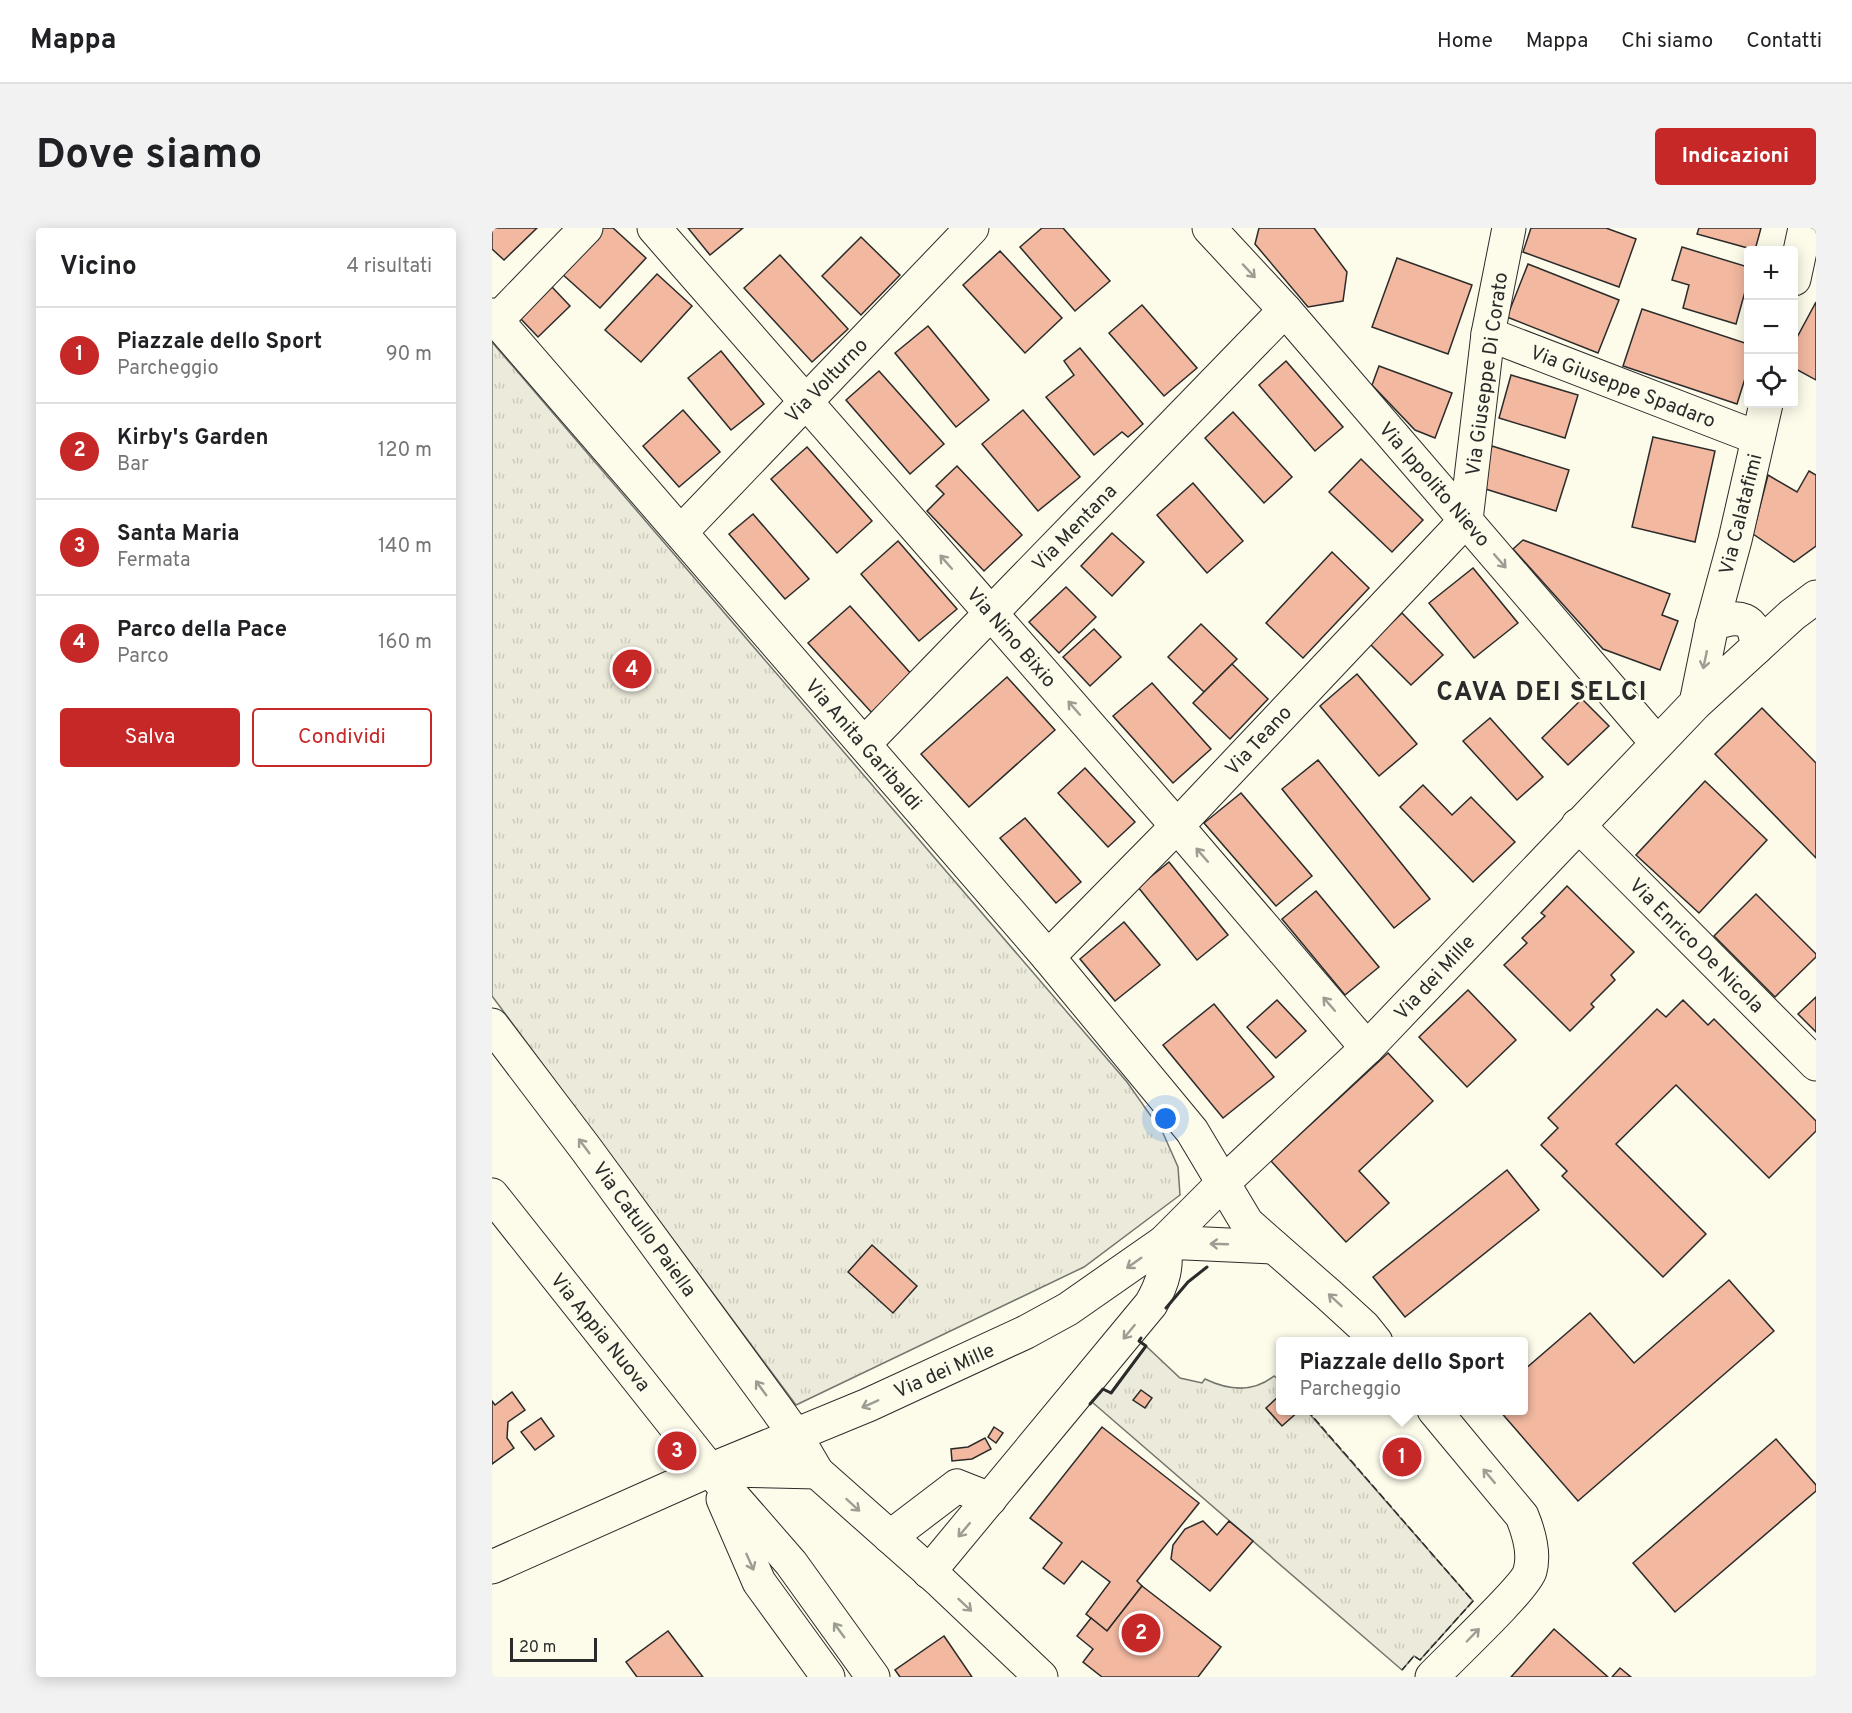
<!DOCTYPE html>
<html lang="it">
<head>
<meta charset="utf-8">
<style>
  :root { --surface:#fff; --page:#f2f2f2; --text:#202124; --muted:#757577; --line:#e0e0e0; --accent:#c62828 }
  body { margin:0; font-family:Overpass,sans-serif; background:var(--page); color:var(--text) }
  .controls { position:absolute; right:18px; top:18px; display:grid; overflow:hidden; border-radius:6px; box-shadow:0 3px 15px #0003 }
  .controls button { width:54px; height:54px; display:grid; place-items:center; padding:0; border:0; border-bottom:2px solid var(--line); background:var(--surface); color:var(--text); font:30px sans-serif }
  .scale { position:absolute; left:18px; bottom:15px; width:87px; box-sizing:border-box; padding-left:6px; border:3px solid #2b2b2b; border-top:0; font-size:16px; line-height:21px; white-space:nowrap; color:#2b2b2b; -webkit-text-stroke:4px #fdfbea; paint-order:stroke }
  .you { position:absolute; left:674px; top:891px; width:21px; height:21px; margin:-15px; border:4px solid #fff; border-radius:50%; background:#1a73e8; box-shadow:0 0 0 9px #1a73e833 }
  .badge { display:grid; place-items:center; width:39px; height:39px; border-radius:50%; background:var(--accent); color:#fff; font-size:20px; font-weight:700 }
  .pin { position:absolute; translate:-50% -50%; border:3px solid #fff; box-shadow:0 2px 6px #0006 }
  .popup { position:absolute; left:784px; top:1109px; width:252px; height:78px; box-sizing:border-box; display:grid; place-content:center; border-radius:6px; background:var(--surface); filter:drop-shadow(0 2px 4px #0005); font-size:20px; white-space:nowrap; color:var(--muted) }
  .popup b { font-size:22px; color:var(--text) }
  .popup::after { content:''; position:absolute; left:50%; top:100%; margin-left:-12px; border:12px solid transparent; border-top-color:var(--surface) }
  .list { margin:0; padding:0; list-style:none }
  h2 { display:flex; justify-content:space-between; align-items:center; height:78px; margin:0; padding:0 24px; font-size:26px }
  h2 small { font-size:20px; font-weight:400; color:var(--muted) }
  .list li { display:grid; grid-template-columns:39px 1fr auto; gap:18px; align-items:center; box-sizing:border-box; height:96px; padding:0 24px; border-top:2px solid var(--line) }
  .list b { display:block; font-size:22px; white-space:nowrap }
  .list p { margin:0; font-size:20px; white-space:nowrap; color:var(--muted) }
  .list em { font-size:20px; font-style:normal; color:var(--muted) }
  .actions { display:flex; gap:12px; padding:18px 24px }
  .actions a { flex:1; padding:14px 0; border:2px solid var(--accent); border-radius:6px; text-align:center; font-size:21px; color:var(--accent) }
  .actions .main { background:var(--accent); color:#fff }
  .icon { flex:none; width:33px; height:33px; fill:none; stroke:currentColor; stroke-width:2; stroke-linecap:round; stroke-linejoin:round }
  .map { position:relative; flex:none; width:1324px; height:1449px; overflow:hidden; border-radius:6px }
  header { display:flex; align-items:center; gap:36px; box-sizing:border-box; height:84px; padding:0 30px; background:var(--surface); border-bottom:2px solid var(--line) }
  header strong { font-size:28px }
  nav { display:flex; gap:33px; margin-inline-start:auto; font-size:21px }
  .intro { display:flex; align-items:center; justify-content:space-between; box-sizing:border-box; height:144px; padding:0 36px }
  h1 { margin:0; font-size:42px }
  .button { padding:15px 27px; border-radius:6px; background:var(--accent); color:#fff; font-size:21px; font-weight:700 }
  main { display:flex; gap:36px; padding:0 36px }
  aside { flex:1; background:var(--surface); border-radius:6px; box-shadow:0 3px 15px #0003 }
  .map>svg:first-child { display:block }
</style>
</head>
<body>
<header>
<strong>Mappa</strong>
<nav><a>Home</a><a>Mappa</a><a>Chi siamo</a><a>Contatti</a></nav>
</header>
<div class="intro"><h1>Dove siamo</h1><a class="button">Indicazioni</a></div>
<main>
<aside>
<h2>Vicino<small>4 risultati</small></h2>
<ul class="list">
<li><span class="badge">1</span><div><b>Piazzale dello Sport</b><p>Parcheggio</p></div><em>90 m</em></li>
<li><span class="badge">2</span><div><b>Kirby's Garden</b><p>Bar</p></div><em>120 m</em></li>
<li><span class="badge">3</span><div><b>Santa Maria</b><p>Fermata</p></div><em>140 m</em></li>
<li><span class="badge">4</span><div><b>Parco della Pace</b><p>Parco</p></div><em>160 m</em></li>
</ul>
<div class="actions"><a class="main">Salva</a><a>Condividi</a></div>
</aside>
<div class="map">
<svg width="1324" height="1449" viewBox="0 0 1324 1449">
  <defs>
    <pattern id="park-tufts" width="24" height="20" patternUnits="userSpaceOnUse" patternTransform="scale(1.5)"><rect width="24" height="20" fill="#ecebdb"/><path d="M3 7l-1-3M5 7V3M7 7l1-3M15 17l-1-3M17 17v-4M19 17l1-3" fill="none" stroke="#cbcabc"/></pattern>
  </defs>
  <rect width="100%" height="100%" fill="#fdfbea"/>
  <g fill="url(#park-tufts)" stroke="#74746e" stroke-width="1.5">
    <path d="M0 114 635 854 671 905 686 939 688 967 592 1039 304 1177 0 768Z"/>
    <path d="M654 1118 688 1150 710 1155 713 1151C736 1162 761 1165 782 1148L788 1153V1182L815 1183 981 1373 928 1432 922 1428 910 1442 600 1174 611 1161 620 1165Z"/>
  </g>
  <g fill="#f2b8a0" stroke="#2b2b2b" stroke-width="1.5">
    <path d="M0 0H45L12 32 0 21Z"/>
    <path d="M111 0H121L154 30 108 80 69 45Z"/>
    <path d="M196 0H251L218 27Z"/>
    <path d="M550 0H571L618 53 583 83 528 19Z"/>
    <path d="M767 0H822L855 44 851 73 816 79 763 16Z"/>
    <path d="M1039 0H1114L1144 11 1127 59 1031 24Z"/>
    <path d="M1207 0H1269L1263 22 1205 6Z"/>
    <path d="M369 9 408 47 369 87 330 48Z"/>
    <path d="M1190 19 1256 39V53L1244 96 1191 80 1197 57 1180 52Z"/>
    <path d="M508 23 570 90 533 125 471 57Z"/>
    <path d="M288 27 356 101 320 134 252 60Z"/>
    <path d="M905 30 980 57 956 126 880 99Z"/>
    <path d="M1036 36 1127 72 1106 125 1015 89Z"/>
    <path d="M165 46 200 78 149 134 113 102Z"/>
    <path d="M60 59 78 78 46 109 28 90Z"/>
    <path d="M1324 74V152L1302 140V115Z"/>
    <path d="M650 77 705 140 672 168 617 105Z"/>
    <path d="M1150 81 1256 116V141L1245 176 1131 138Z"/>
    <path d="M436 98 497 172 464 199 403 125Z"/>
    <path d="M588 120 651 196 636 209 630 204 602 227 554 169 582 147 572 133Z"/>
    <path d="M229 123 272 176 239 202 196 150Z"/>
    <path d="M794 133 851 199 823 223 767 157Z"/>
    <path d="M887 138 960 165 943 210 923 202 880 157Z"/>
    <path d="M387 143 452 216 418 246 354 172Z"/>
    <path d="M1019 147 1086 167 1073 210 1007 190Z"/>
    <path d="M191 182 228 224 187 259 151 218Z"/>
    <path d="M531 182 588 249 546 283 490 216Z"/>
    <path d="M741 184 800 249 772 275 713 210Z"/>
    <path d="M1161 209 1223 223 1203 314 1140 299Z"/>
    <path d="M1000 218 1077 242 1064 283 987 259Z"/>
    <path d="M315 219 380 293 345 325 279 251Z"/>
    <path d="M869 231 931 292 900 324 837 264Z"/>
    <path d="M465 238 530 307 492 343 435 283 452 266 444 258Z"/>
    <path d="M1317 243 1324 247V318L1302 334 1261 306 1276 247 1305 264Z"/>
    <path d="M701 255 751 313 715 345 665 287Z"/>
    <path d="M261 286 317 351 293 371 237 306Z"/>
    <path d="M620 305 652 334 620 368 589 338Z"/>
    <path d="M1031 312 1178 366 1170 387 1186 393 1168 442 1111 421 1021 321Z"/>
    <path d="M406 313 465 381 427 413 369 346Z"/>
    <path d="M840 324 877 360 811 430 774 395Z"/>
    <path d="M981 340 1026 395 982 430 937 375Z"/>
    <path d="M574 359 604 389 567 425 537 394Z"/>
    <path d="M358 378 422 449 381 486 316 415Z"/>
    <path d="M910 385 951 427 919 457 878 416Z"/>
    <path d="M709 396 745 431 712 464 676 429Z"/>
    <path d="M602 401 629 429 598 458 571 429Z"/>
    <path d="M740 436 776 471 738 511 701 475Z"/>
    <path d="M865 446 925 516 887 548 828 478Z"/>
    <path d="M515 449 563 502 477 579 429 526Z"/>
    <path d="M660 455 719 521 681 555 621 488Z"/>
    <path d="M1090 471 1117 498 1076 537 1050 510Z"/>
    <path d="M1270 480 1324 535V630L1223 526Z"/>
    <path d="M998 490 1051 549 1025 572 971 513Z"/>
    <path d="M826 532 938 671 902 700 790 561Z"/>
    <path d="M593 540 643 594 616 619 566 565Z"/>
    <path d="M1213 553 1275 612 1207 685 1144 627Z"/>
    <path d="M931 557 960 587 979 569 1023 614 981 654 908 579Z"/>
    <path d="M749 565 820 648 784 678 712 595Z"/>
    <path d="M533 590 589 654 564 675 508 610Z"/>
    <path d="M677 634 736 707 705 732 646 659Z"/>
    <path d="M1075 658 1142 724 1119 747 1123 752 1099 776 1102 779 1078 803 1012 737 1035 715 1030 710 1053 688 1049 685Z"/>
    <path d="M824 663 887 739 853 767 790 691Z"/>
    <path d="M1264 666 1324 726V729L1283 769 1222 708Z"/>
    <path d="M632 694 668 737 623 773 588 731Z"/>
    <path d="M976 762 1024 812 975 859 927 809Z"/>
    <path d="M1324 769V804L1306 786Z"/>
    <path d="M785 772 814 803 784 830 755 799Z"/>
    <path d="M1191 772 1216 797 1222 791 1324 893V903L1277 950 1184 857 1124 916 1214 1006 1171 1049 1070 948 1075 943 1049 917 1066 900 1056 890 1165 781 1174 789Z"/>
    <path d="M722 776 782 849 731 890 671 817Z"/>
    <path d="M896 825 941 873 867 943 897 975 854 1014 779 933Z"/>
    <path d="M1015 942 1047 982 913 1089 881 1049Z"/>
    <path d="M380 1017 425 1058 401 1085 356 1044Z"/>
    <path d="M1237 1052 1282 1103 1086 1273 1007 1182H1032V1142L1098 1085 1142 1135Z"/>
    <path d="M649 1162 660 1170 653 1180 641 1172Z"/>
    <path d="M20 1164 33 1182 16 1194 15 1210 22 1220 0 1236V1173L3 1177Z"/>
    <path d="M788 1167V1182H808L790 1198 774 1180Z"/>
    <path d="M49 1190 62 1208 43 1222 29 1204Z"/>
    <path d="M502 1199 511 1205 504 1215 496 1209Z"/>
    <path d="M610 1199 707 1275 645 1353 650 1358 615 1403 594 1386 618 1354 590 1333 572 1356 551 1340 570 1315 538 1290Z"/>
    <path d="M493 1210 499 1221 480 1231 460 1233 459 1221 476 1219Z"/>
    <path d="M1284 1211 1324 1257V1263L1183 1384 1141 1335Z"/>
    <path d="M711 1293 725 1307 737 1293 761 1313 718 1363 679 1331 681 1317 693 1301Z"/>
    <path d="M650 1358 729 1419 706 1449H610L591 1434 601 1421 585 1408 599 1390 615 1403Z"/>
    <path d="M1062 1401 1116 1449H1019Z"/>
    <path d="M176 1403 211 1449H145L134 1434Z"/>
    <path d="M452 1408 480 1449H408L403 1442Z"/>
    <path d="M1128 1440 1139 1449H1120Z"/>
  </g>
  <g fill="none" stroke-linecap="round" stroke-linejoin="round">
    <defs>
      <g id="minor">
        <path d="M162 0 685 598 875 820"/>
        <path d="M717 0 793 82 1165 515"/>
        <path d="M1302 51 1313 0"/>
        <path d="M0 87 556 729 700 903 755 995 837 1067 872 1099 884 1114"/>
        <path d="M5 92 94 0"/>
        <path d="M996 106 1266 210"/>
        <path d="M189 304 480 0"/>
        <path d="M1220 397 1243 312 1274 176"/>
        <path d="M1264 420 1300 387 1324 369"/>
        <path d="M372 516 793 82"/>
        <path d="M1086 597 1324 836"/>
        <path d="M556 729 685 598 974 292 996 106 1017 0"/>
        <path d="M0 797 94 921 284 1180 304 1208 325 1244 449 1354 549 1449"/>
        <path d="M232 1242 325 1244"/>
        <path d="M398 1309 465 1258 498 1271"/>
        <path d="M0 1339 218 1242 376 1177 534 1104 576 1081 672 1014 732 954 875 820 1204 475 1264 420C1266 389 1245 385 1220 397L1204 475"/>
        <path d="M437 1344 659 1076C671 1055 676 1038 672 1014L782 1019"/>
        <path d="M940 1449C956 1432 1034 1359 1038 1343 1043 1325 1037 1305 1030 1288L942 1182"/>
      </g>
      <g id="major">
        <path d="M0 967 218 1242 299 1335 381 1449"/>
        <path d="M231 1271 267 1354 336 1449"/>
      </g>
    </defs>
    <use href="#minor" stroke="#2b2b2b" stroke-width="35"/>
    <use href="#major" stroke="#2b2b2b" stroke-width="35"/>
    <use href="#minor" stroke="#fdfbea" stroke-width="33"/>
    <use href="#major" stroke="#fdfbea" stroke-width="33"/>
    <path stroke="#2b2b2b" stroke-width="1.5" stroke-dasharray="8 3" stroke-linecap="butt" d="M815 1182 981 1373 928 1432 922 1428 910 1442"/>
    <g stroke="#2b2b2b" stroke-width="3">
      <path d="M674 1080 696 1054 715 1039"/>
      <path d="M598 1176 611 1161 619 1165 654 1118 647 1113 649 1110"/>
    </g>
  </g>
  <defs><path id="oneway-shaft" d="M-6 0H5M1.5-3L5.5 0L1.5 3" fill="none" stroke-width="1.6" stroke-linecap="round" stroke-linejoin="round" transform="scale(1.5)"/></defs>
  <g stroke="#9e9d94">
    <use href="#oneway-shaft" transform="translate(757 43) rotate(47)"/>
    <use href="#oneway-shaft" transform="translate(1008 333) rotate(49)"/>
    <use href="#oneway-shaft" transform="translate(454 334) rotate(-131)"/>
    <use href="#oneway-shaft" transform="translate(1213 432) rotate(102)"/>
    <use href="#oneway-shaft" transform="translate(582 480) rotate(-131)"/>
    <use href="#oneway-shaft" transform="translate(710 627) rotate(-131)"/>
    <use href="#oneway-shaft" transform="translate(837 776) rotate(-131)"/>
    <use href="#oneway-shaft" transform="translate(92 918) rotate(-127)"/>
    <use href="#oneway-shaft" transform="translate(727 1016) rotate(-178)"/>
    <use href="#oneway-shaft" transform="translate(642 1035) rotate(145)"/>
    <use href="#oneway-shaft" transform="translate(843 1072) rotate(-137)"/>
    <use href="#oneway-shaft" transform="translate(637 1104) rotate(129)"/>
    <use href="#oneway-shaft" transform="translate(269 1160) rotate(-126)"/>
    <use href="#oneway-shaft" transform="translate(378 1176) rotate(156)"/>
    <use href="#oneway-shaft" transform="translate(997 1248) rotate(-130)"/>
    <use href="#oneway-shaft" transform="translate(361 1277) rotate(42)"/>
    <use href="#oneway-shaft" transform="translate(472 1302) rotate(130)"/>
    <use href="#oneway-shaft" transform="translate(258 1334) rotate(66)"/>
    <use href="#oneway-shaft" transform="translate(473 1377) rotate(43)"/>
    <use href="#oneway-shaft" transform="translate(347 1402) rotate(-126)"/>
    <use href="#oneway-shaft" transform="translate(981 1407) rotate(-46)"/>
  </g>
  <g text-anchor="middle" stroke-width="4.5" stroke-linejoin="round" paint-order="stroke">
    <g font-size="20" fill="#2b2b2b" stroke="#fdfbea">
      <text transform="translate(994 146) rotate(-82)" y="7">Via Giuseppe Di Corato</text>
      <text transform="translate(334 152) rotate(-46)" y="7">Via Volturno</text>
      <text transform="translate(1131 158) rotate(21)" y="7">Via Giuseppe Spadaro</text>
      <text transform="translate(943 256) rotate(49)" y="7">Via Ippolito Nievo</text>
      <text transform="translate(1248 286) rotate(-76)" y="7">Via Calatafimi</text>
      <text transform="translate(582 299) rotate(-46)" y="7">Via Mentana</text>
      <text transform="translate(520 409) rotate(49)" y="7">Via Nino Bixio</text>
      <text transform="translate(766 512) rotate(-47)" y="7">Via Teano</text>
      <text transform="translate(372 516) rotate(49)" y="7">Via Anita Garibaldi</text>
      <text transform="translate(1205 717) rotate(45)" y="7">Via Enrico De Nicola</text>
      <text transform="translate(942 749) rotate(-47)" y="7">Via dei Mille</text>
      <text transform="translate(153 1001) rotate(54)" y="7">Via Catullo Paiella</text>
      <text transform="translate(109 1104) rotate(51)" y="7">Via Appia Nuova</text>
      <text transform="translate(452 1142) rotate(-24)" y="7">Via dei Mille</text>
    </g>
    <g font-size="26" font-weight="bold" letter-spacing="1.5" fill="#2b2b2b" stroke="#fdfbea">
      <text x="1050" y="472">CAVA DEI SELCI</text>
    </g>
  </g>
</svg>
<div class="controls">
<button>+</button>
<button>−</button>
<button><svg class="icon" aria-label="locate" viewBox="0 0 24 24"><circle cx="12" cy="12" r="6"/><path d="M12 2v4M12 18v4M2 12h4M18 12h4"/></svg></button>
</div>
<div class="scale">20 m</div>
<div class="you"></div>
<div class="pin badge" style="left:910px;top:1229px">1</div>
<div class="popup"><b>Piazzale dello Sport</b>Parcheggio</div>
<div class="pin badge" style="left:649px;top:1405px">2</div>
<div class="pin badge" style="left:185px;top:1223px">3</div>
<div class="pin badge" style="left:140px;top:441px">4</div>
</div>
</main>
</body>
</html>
